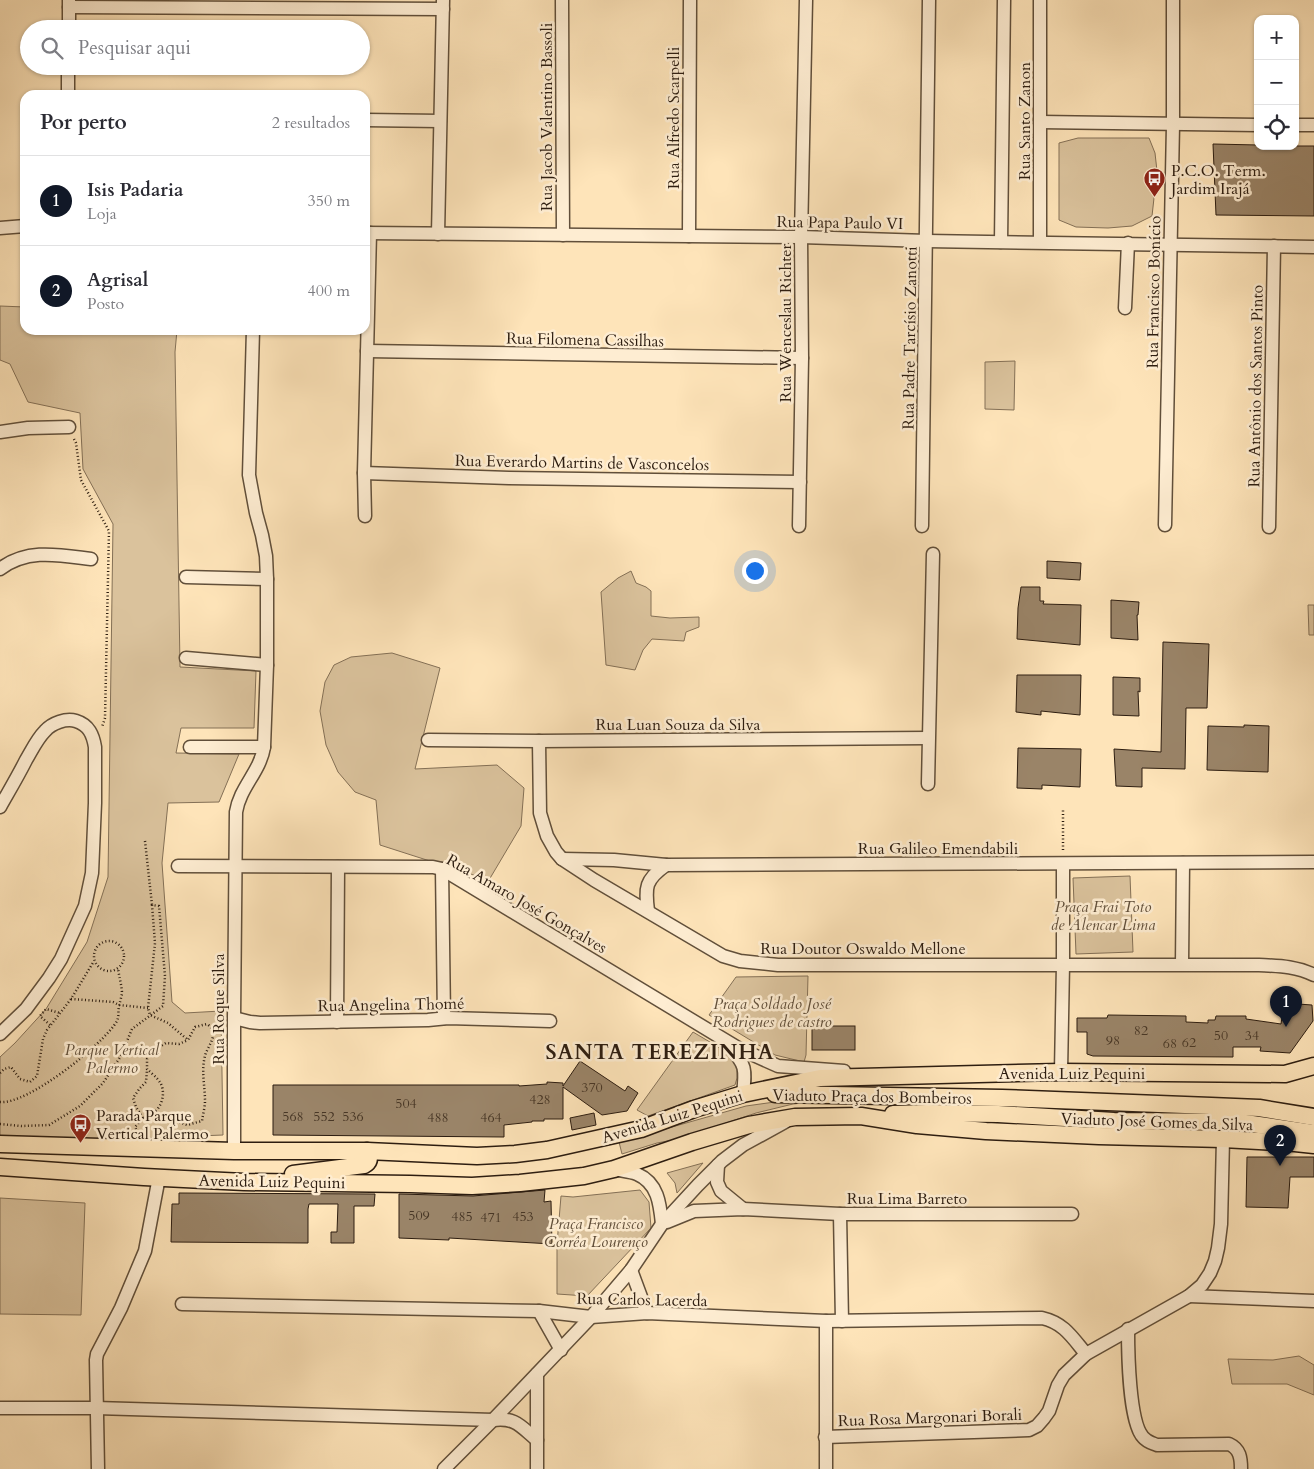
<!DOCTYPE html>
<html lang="pt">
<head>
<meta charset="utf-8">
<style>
  :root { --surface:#fff; --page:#f2f2f3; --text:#2b2b33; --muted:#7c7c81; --line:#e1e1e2; --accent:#111827 }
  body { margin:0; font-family:Cardo,serif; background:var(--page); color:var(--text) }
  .controls { position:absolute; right:15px; top:15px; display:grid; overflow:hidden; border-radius:10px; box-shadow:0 1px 4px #0004 }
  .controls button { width:45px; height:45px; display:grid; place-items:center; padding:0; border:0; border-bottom:1px solid var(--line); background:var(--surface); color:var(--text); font:25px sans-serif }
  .you { position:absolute; left:754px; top:570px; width:18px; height:18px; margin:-12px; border:4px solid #fff; border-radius:50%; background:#1a73e8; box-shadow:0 0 0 8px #1a73e833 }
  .badge { display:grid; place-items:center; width:32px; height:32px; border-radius:50%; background:var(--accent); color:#fff; font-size:16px; font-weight:700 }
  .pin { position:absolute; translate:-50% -41px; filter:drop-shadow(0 1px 2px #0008) }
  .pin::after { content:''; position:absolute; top:26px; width:18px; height:15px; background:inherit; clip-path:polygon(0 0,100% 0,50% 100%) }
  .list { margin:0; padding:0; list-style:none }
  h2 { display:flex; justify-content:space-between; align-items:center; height:65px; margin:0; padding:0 20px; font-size:21px }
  h2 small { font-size:16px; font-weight:400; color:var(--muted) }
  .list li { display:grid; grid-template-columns:32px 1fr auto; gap:15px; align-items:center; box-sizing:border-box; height:90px; padding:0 20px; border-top:1px solid var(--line) }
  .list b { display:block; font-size:19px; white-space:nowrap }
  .list p { margin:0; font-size:16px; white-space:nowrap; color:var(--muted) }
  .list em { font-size:16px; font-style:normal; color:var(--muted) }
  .icon { flex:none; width:28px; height:28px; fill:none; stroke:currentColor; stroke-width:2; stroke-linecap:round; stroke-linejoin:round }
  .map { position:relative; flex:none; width:1314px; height:1469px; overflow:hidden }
  .search { position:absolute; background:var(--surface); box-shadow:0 1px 4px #0004; left:20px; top:20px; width:350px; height:55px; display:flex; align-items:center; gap:12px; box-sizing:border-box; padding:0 18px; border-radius:28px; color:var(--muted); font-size:19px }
  .panel { position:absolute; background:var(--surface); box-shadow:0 1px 4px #0004; left:20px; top:90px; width:350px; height:245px; border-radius:15px }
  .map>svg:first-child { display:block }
</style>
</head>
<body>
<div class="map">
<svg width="1314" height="1469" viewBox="0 0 1314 1469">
  <rect width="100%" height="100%" fill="#fee4b9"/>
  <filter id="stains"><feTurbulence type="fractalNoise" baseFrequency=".004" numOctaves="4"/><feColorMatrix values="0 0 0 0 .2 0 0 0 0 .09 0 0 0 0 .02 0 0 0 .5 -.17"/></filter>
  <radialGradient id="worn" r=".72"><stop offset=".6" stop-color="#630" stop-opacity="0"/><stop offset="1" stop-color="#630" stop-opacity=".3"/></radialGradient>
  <g fill="#dac29c" stroke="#847056">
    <path d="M1078 138H1149L1155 153 1157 171 1152 216 1132 226 1108 228 1076 227 1059 220V143Z"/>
    <path d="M0 306 25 307V330H177L175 352 180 667 256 671 254 728H181L176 753 239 754 219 802 168 803 162 863 172 1002 185 1013 221 1011 223 1135 48 1142 0 1139V1057L15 1043 46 1009 87 942 108 877 113 524 83 469 80 413 28 402 10 364 0 360Z"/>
    <path d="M1015 361 1014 410 985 409V362Z"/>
    <path d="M631 571 636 583 646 587 651 591V616L670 618 699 617V627L686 632 684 641 652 639 643 650 635 670 606 665 601 592 618 578Z"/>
    <path d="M1308 605H1314V635H1309Z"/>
    <path d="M392 653 440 668 415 769 497 765 524 788 521 826 489 880 380 845 376 800 355 792 338 772 326 745 320 711 325 682 334 665 351 657Z"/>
    <path d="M1130 876 1133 952 1076 954 1073 878Z"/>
    <path d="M808 976 806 1055 804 1062 775 1055 709 1015 736 977Z"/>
    <path d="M693 1032 720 1048 737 1065V1078L735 1085 648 1116 637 1110Z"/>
    <path d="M789 1100H830L793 1104 756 1113 678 1139 657 1143 622 1154 619 1142 746 1106Z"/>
    <path d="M703 1163 677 1193 675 1183 667 1173Z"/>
    <path d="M640 1190 649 1202 651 1228 587 1296 557 1294V1244L561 1196 573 1197Z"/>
    <path d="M0 1198 85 1203 81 1315 0 1314Z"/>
    <path d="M1299 1356 1314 1365V1395L1287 1384H1232L1228 1359 1273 1360Z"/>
  </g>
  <g fill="#9a8468" stroke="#2d1d10">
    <path d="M1213 144 1258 145V146H1314V216L1216 215Z"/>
    <path d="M1047 561 1081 563 1080 580 1047 578Z"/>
    <path d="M1021 587H1040V601H1044L1043 604 1081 605 1080 645 1017 639 1018 608Z"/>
    <path d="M1111 600 1139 602 1138 615H1137L1138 640 1111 638Z"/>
    <path d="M1163 642 1209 644 1207 708H1186L1185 769 1142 768V787L1116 786 1114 749 1161 752Z"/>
    <path d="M1017 675H1081L1080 715 1041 711V715L1016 712Z"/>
    <path d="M1113 677 1140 678V692L1138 691 1139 716 1113 715Z"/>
    <path d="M1244 725 1269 726 1268 772 1207 770 1208 726 1244 727Z"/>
    <path d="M1018 748 1081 749 1080 787 1042 785V789L1017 788Z"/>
    <path d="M1284 1003 1312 1005 1313 1021 1290 1053 1260 1051 1261 1047H1233V1057L1093 1056 1087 1054V1032H1077V1018H1107L1108 1015 1186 1016V1022L1208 1023V1020H1215L1216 1016H1246V1019L1281 1024Z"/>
    <rect x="812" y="1026" width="43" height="24"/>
    <path d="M580 1061 625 1091 628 1086 638 1093 627 1111 602 1115 563 1087V1119H544V1121H532V1122L504 1125V1137L273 1135V1085H519V1086L547 1084V1082L563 1083V1086Z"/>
    <path d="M594 1113 596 1125 572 1130 570 1118Z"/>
    <path d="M1247 1157H1314V1177H1290L1288 1208 1246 1207Z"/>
    <path d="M545 1190 544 1202 551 1201 552 1244 449 1238V1240L399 1238V1194L473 1196Z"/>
    <path d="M179 1193 375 1194 374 1206H354V1243H331V1232H337L338 1204H309L308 1209V1243L171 1242 172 1204H179Z"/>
  </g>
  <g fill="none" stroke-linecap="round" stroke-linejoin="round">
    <defs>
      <g id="minor">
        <path d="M562 0 563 235"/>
        <path d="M69 7 443 9"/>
        <path d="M69 29V0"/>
        <path d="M68 95V66"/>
        <path d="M365 120 440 121"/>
        <path d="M1040 122 1258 125"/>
        <path d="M1295 125H1314"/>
        <path d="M0 228 25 226"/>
        <path d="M365 233 801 237 927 241 1314 247"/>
        <path d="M438 234 443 0"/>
        <path d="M689 236 690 0"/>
        <path d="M1001 242 1004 0"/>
        <path d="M1040 242V0"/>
        <path d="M1125 308 1128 243"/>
        <path d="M367 351 802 358"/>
        <path d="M0 432 28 428 69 427"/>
        <path d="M364 473 509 478 800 482"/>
        <path d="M365 516 364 473 370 233"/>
        <path d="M1165 525 1173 125V0"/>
        <path d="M799 526 802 358 801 237 806 0"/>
        <path d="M922 526 929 0"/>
        <path d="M1269 527 1274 246"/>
        <path d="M0 569C28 548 59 555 91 559"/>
        <path d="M186 577 267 579"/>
        <path d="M186 658 267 665"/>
        <path d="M428 740 539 741 928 738"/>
        <path d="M539 741 540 813 547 836 556 852 562 859 594 880 723 956 740 961 778 965H1259C1278 966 1296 966 1314 975"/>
        <path d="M190 747H264"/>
        <path d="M928 784 933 554"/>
        <path d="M0 807C9 791 18 776 26 760 32 750 37 739 45 731 52 723 66 718 76 721 89 725 93 735 95 747V803L92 873 85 906 61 959 49 978 26 1009 0 1034"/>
        <path d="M562 859 614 860 666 865 1314 862"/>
        <path d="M178 866 433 867 442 869 738 1048 778 1066 844 1071"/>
        <path d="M442 869 444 1018"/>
        <path d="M648 911C645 887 645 880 666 865"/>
        <path d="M1182 964 1183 863"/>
        <path d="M234 1018 250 1022 260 1023 428 1020 448 1018 550 1021"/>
        <path d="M337 1022 338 867"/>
        <path d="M729 1046C746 1065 746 1069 743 1094"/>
        <path d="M1061 1072 1063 964V864"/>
        <path d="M234 1151V1018L236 812C240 787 260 772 264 747L267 665V579L266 556 262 535 256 513 249 475 253 330"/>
        <path d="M718 1165 717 1182 721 1191 743 1209"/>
        <path d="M614 1169C622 1171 630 1171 637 1174 658 1183 660 1204 662 1224"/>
        <path d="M840 1214 842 1321"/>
        <path d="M667 1222 694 1211 743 1209 840 1214H1072"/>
        <path d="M631 1270 647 1313"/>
        <path d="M1189 1296 1314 1301"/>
        <path d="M182 1304 539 1311 591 1317 647 1313 826 1321 1042 1318C1064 1323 1072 1337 1086 1354"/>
        <path d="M539 1311 561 1350"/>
        <path d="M1128 1329C1128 1351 1129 1422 1143 1437 1147 1442 1152 1443 1157 1445L1229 1444C1240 1449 1241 1458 1241 1469"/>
        <path d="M537 1374V1469"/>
        <path d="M0 1408H96L493 1420C516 1417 521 1427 537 1440"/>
        <path d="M825 1437 1029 1430 1037 1426 1044 1418 1049 1411 1058 1385 1064 1375 1086 1354 1189 1296 1202 1285 1210 1273 1215 1261 1218 1248 1221 1224 1223 1139"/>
        <path d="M98 1469 96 1360 97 1354 121 1308 145 1251 159 1177"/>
        <path d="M444 1469 493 1420 591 1317 631 1270 662 1224 698 1185 722 1161 743 1145 785 1122"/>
        <path d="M826 1469V1321"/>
      </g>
      <g id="major">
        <path d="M775 1094 1002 1098 1211 1106 1259 1108 1314 1117"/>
        <path d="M893 1114 927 1113 998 1114 1114 1121 1238 1122 1314 1133"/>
        <path d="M0 1144 234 1151H367L477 1156 515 1154 547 1150 641 1129 694 1109 743 1094 820 1078 1061 1072 1285 1074 1314 1066"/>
        <path d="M0 1167 144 1177 244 1182 410 1184 472 1186 520 1183 584 1176 614 1169 692 1142 749 1125 795 1117 861 1116 917 1125 986 1131 1099 1136 1223 1139 1295 1143 1314 1145"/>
        <path d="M293 1174 364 1165C370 1162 370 1158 367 1151"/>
      </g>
    </defs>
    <use href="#minor" stroke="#614f3a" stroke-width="15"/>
    <use href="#major" stroke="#2d1d10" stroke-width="19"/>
    <g stroke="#2d1d10" stroke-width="2.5" stroke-dasharray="1 2.5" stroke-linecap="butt">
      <path d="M74 439 76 443 81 480 109 531 105 718 102 727"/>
      <path d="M145 841 152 905"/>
      <path d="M1063 850V808"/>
      <circle cx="109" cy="956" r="15"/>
      <path d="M71 999 113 1002 119 1005 148 1008"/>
      <path d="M50 1025 40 1016 46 1009 60 1013"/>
      <path d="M0 1073 4 1069 11 1067 20 1079 30 1082 37 1076 43 1039 47 1030 71 999 94 961"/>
      <path d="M0 1102C27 1105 103 1045 117 1021 119 1016 118 1011 119 1006 120 1002 121 998 122 994 122 986 119 977 118 968"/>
      <path d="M150 1115C161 1110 166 1095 161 1084 158 1078 151 1073 147 1069V1059L151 1052 166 1043 179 1044 188 1040"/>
      <path d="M143 1118 136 1107 133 1098 140 1088 146 1082 147 1070"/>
      <path d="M0 1124 21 1126 49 1125 80 1106 103 1083 121 1056 132 1029 163 1006 165 976 159 906 152 905 155 943 148 1008 150 1015 168 1023 188 1040 195 1027 207 1024C221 1034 207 1046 205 1056 201 1071 205 1086 205 1101 205 1107 203 1114 202 1121L187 1125 163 1116 149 1115 143 1118 135 1127 139 1135"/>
    </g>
    <use href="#minor" stroke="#feedd2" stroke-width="12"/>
    <use href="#major" stroke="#fee4b9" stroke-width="16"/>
  </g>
  <defs>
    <symbol id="bus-pin" viewBox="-11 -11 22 30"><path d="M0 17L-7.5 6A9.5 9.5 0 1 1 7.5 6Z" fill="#8f2418" stroke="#feedd2"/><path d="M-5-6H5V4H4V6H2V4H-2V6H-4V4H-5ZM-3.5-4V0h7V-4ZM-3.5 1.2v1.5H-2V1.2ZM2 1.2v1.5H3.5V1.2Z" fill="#fff"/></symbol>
  </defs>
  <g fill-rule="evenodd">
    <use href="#bus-pin" x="1142" y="166" width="25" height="34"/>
    <use href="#bus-pin" x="68" y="1112" width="25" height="34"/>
  </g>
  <g text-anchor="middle" stroke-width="5" stroke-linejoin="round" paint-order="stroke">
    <g font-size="14" fill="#483726">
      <text x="1141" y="1035">82</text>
      <text x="1221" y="1040">50</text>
      <text x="1252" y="1040">34</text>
      <text x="1113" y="1045">98</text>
      <text x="1189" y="1047">62</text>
      <text x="1170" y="1048">68</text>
      <text x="592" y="1092">370</text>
      <text x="540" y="1104">428</text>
      <text x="406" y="1108">504</text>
      <text x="293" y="1121">568</text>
      <text x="324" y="1121">552</text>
      <text x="353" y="1121">536</text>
      <text x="438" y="1122">488</text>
      <text x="491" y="1122">464</text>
      <text x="419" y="1220">509</text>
      <text x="462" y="1221">485</text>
      <text x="523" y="1221">453</text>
      <text x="491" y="1222">471</text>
    </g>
    <g font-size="16" fill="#2d1d10" stroke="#feedd2">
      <text transform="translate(546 117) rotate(-90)" y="6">Rua Jacob Valentino Bassoli</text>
      <text transform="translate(673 118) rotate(-90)" y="6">Rua Alfredo Scarpelli</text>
      <text transform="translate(1024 121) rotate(-90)" y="6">Rua Santo Zanon</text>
      <text transform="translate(840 222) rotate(1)" y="6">Rua Papa Paulo VI</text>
      <text transform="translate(1153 292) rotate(-89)" y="6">Rua Francisco Bonício</text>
      <text transform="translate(785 323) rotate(-90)" y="6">Rua Wenceslau Richter</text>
      <text transform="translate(909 338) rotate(-89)" y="6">Rua Padre Tarcísio Zanotti</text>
      <text transform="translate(585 339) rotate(1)" y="6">Rua Filomena Cassilhas</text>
      <text transform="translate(1255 386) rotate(-89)" y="6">Rua Antônio dos Santos Pinto</text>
      <text transform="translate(582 462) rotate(1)" y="6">Rua Everardo Martins de Vasconcelos</text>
      <text x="678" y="730">Rua Luan Souza da Silva</text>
      <text x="938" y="854">Rua Galileo Emendabili</text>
      <text transform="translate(527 903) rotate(30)" y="6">Rua Amaro José Gonçalves</text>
      <text x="863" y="954">Rua Doutor Oswaldo Mellone</text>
      <text transform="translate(391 1004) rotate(-1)" y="6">Rua Angelina Thomé</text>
      <text transform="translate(218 1009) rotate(-90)" y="6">Rua Roque Silva</text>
      <text x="1072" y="1079">Avenida Luiz Pequini</text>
      <text transform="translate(872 1096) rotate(1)" y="6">Viaduto Praça dos Bombeiros</text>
      <text transform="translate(672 1116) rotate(-17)" y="6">Avenida Luiz Pequini</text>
      <text transform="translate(1157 1121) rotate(2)" y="6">Viaduto José Gomes da Silva</text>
      <text transform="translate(272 1181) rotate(1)" y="6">Avenida Luiz Pequini</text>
      <text x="907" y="1204">Rua Lima Barreto</text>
      <text transform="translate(642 1299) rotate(1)" y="6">Rua Carlos Lacerda</text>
      <text transform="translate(930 1417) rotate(-2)" y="6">Rua Rosa Margonari Borali</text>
    </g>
    <g font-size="16" fill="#2d1d10" stroke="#feedd2" text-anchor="start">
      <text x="1171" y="176">P.C.O. Term.<tspan x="1171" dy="18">Jardim Irajá</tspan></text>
      <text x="96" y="1121">Parada Parque<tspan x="96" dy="18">Vertical Palermo</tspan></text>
    </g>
    <g font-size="16" font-style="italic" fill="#614f3a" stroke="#feedd2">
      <text x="1103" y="912">Praça Frai Toto<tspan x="1103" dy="18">de Alencar Lima</tspan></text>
      <text x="772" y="1009">Praça Soldado José<tspan x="772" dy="18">Rodrigues de castro</tspan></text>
      <text x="112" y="1055">Parque Vertical<tspan x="112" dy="18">Palermo</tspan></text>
      <text x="596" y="1229">Praça Francisco<tspan x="596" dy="18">Corrêa Lourenço</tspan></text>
    </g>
    <g font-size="21" font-weight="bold" letter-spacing="1" fill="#2d1d10" stroke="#feedd2">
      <text x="660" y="1059">SANTA TEREZINHA</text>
    </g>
  </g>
  <rect width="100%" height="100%" filter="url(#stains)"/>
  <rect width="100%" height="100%" fill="url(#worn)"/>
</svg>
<div class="controls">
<button>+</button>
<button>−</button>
<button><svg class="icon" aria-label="locate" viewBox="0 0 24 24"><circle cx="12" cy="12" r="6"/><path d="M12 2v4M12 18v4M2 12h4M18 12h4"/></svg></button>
</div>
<div class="you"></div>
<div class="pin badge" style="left:1286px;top:1027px">1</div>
<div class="pin badge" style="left:1280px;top:1166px">2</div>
<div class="search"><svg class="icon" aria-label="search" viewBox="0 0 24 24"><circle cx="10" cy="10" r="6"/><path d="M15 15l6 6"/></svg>Pesquisar aqui</div>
<section class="panel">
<h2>Por perto<small>2 resultados</small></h2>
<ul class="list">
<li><span class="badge">1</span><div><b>Isis Padaria</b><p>Loja</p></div><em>350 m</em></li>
<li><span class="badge">2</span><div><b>Agrisal</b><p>Posto</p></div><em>400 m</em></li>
</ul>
</section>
</div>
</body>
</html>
